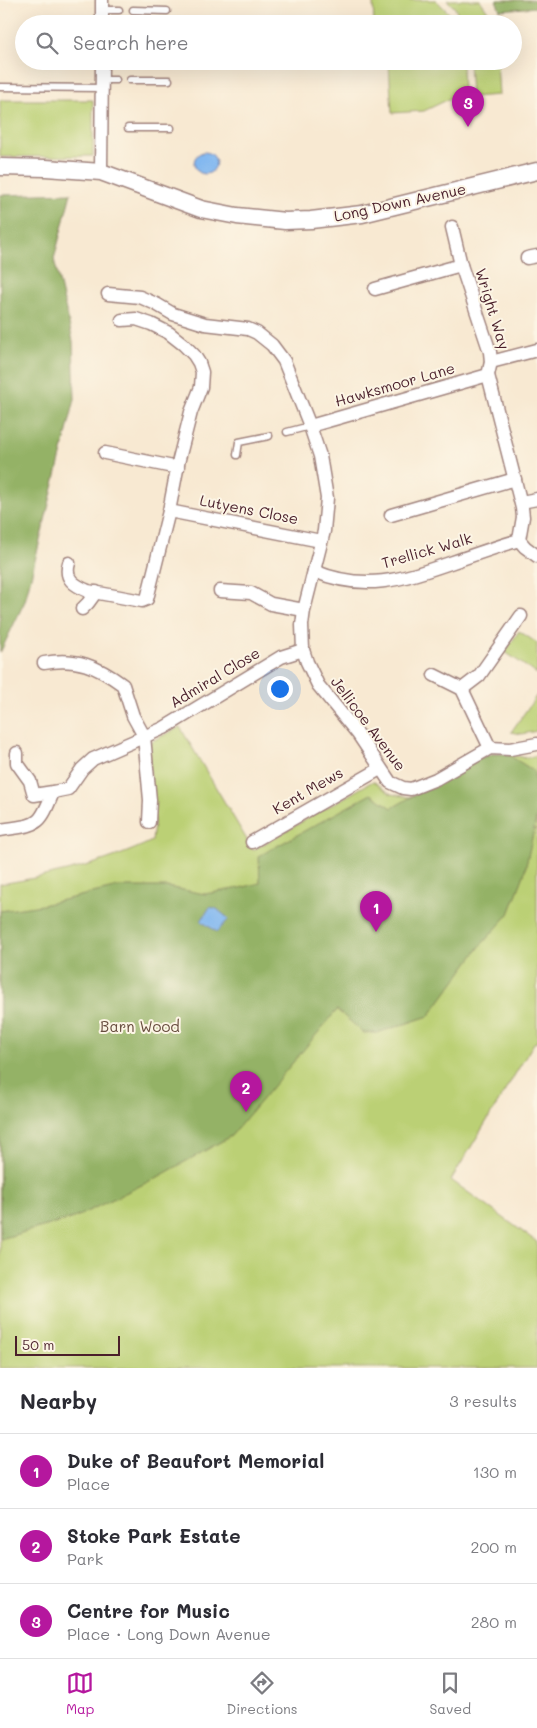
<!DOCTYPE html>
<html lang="en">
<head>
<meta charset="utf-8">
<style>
  :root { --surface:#fff; --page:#f7f7f7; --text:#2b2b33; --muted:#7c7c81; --line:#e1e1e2; --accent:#b5179e }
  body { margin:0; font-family:Mali,sans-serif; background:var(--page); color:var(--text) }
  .scale { position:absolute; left:15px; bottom:12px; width:105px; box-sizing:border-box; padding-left:5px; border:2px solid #4a1f2b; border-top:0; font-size:14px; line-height:18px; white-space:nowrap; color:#4a1f2b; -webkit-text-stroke:4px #fcf5e5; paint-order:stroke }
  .you { position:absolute; left:279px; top:688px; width:18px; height:18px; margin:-12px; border:4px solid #fff; border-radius:50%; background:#1a73e8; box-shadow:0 0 0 8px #1a73e833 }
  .badge { display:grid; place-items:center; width:32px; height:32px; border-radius:50%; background:var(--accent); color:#fff; font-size:16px; font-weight:700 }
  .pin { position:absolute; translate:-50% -41px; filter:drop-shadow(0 1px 2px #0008) }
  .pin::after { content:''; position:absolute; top:26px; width:18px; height:15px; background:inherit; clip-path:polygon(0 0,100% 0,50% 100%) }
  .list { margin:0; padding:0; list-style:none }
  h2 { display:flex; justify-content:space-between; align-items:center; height:65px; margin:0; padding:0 20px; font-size:21px }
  h2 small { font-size:16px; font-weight:400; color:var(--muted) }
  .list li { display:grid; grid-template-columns:32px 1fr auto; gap:15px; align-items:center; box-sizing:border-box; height:75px; padding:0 20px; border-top:1px solid var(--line) }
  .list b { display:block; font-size:19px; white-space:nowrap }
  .list p { margin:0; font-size:16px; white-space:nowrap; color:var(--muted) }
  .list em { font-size:16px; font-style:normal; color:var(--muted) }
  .icon { flex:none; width:28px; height:28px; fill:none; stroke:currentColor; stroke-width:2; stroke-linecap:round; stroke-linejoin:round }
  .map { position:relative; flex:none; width:537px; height:1368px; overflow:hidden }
  .search { position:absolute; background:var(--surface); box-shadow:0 5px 20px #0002; left:15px; right:15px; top:15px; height:55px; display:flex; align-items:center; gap:12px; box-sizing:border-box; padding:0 18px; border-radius:28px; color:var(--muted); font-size:19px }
  .sheet { height:290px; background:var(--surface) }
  nav { display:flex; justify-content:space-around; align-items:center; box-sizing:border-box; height:70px; border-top:1px solid var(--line); background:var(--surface); font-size:14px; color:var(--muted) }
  nav a { display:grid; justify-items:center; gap:2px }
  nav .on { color:var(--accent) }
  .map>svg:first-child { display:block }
</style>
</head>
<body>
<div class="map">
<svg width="537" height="1368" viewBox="0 0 537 1368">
  <rect width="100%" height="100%" fill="#fcf5e5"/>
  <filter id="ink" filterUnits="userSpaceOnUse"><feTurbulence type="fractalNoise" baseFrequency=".02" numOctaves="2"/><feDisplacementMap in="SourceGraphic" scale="10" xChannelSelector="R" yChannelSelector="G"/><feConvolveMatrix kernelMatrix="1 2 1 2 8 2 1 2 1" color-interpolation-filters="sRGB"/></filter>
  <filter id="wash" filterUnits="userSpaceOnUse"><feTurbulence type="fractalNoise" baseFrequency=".0096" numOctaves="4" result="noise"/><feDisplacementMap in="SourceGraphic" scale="20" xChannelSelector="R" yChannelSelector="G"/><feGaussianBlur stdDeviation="1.12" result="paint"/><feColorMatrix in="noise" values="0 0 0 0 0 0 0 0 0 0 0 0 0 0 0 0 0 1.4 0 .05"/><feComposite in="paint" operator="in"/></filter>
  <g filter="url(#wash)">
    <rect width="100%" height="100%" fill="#f8e9d2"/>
    <g fill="#bbd074" stroke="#827850">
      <path d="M381 0H436L447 11 456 24H374L373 2Z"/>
      <path d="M447 0H480L487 10 494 24H463L455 8Z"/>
      <path d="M400 61H462L463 97 449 99 424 111 392 113 389 64Z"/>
      <path d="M469 61H497L499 95 471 97Z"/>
      <path d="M0 100H93V156L0 157Z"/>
      <path d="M519 631 537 643V674L505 652Z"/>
      <path d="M537 695V731L522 734 511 732Z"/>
      <path d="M180 727 253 850 373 781 391 794 409 797 475 760 492 754H507L527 758 537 755V1042L534 1043 451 1180 537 1242V1368H0V884C51 876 105 864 152 841L154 824 148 743Z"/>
    </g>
    <g fill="#94b266" stroke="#6f6848">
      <path d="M496 0H537V7L500 10Z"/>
      <path d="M71 193 54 259 73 341 75 399 25 601 0 653V195Z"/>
      <path d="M492 754H507L534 771 537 815 524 875 509 914 481 945 429 1016 377 1033H364L337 1010 231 1136 158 1177 74 1218 0 1239V911L42 905 118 887H167L205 894 240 888 260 883 259 856 371 794 392 808 475 760Z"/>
    </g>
    <g fill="#81b7f0" stroke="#666b8e">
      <circle cx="205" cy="163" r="11"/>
      <path d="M210 907 217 909 229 919 217 932 201 921Z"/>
    </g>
  </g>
  <g filter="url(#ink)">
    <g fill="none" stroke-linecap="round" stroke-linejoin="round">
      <defs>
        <g id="service">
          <path d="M102 10H119"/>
          <path d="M133 10 167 11"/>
          <path d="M102 80H116"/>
          <path d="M130 80H169"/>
          <path d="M0 87 102 88"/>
          <path d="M128 128H171"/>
          <path d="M287 432 310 426"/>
          <path d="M237 455 239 442 269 436"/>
        </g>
        <g id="minor">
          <path d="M102 24V0"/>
          <path d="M101 172 102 61"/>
          <path d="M452 227 461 265 490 352 491 362 488 375 522 508 523 517 519 540 525 547 537 556"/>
          <path d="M527 258 537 256"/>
          <path d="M375 289 461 265"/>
          <path d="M108 294 140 297 156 304 173 314 205 324 248 329 257 333 272 345 284 361 310 426 320 456 327 498 324 531 304 610 302 625 303 650 307 662 318 685 358 734 390 782 403 788 411 789 436 779 490 748 510 749 537 744"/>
          <path d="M491 362 537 350"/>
          <path d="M310 426 488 375"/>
          <path d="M105 453 178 468"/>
          <path d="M521 502 537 499"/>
          <path d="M169 511 321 541"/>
          <path d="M391 515 515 479"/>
          <path d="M69 563C64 579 74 585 88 591L142 601 147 599 169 511 179 459 191 412 201 387 202 372 199 363 194 355 183 344 169 333 151 324 136 319 122 320"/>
          <path d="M314 571C364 592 401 580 450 563 473 555 496 547 519 540"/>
          <path d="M220 591 251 593 271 604 304 610"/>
          <path d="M82 609 88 603 96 592"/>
          <path d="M44 663C76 657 97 666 123 685L133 716 144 736 150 800 149 822"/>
          <path d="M434 675 462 689 490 748"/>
          <path d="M462 689 479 676 521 616"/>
          <path d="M53 792 68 789 82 769 93 759 164 728 281 657 303 650"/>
          <path d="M0 830C37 824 39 829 53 792L34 795 30 781 17 763V753"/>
          <path d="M252 842 380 769"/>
        </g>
        <path id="tertiary" d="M0 167 46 168 101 172 201 209 237 216 285 221 311 220 362 214 537 171"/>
      </defs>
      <use href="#service" stroke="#a1847e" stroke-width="9"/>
      <use href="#minor" stroke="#a1847e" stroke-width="15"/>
      <use href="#tertiary" stroke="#a1847e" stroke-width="19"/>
      <use href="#service" stroke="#fff" stroke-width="6"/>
      <use href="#minor" stroke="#fff" stroke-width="12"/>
      <use href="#tertiary" stroke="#fff" stroke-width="16"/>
    </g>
  </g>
  <g text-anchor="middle" stroke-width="4" stroke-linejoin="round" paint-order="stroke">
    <g font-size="15" fill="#4a1f2b" stroke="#fcf5e5">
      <text transform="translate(400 203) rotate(-12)" y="5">Long Down Avenue</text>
      <text transform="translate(492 309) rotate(73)" y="5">Wright Way</text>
      <text transform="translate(395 385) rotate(-16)" y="5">Hawksmoor Lane</text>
      <text transform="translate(249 510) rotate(11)" y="5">Lutyens Close</text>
      <text transform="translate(427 551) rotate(-16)" y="5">Trellick Walk</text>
      <text transform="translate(215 678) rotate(-31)" y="5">Admiral Close</text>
      <text transform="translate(368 724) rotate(53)" y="5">Jellicoe Avenue</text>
      <text transform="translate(308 791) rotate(-30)" y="5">Kent Mews</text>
    </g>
    <g font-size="15" fill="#664b3d" stroke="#fcf5e5">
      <text x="140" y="1032">Barn Wood</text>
    </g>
  </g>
</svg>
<div class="scale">50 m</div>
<div class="you"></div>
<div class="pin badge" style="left:376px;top:932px">1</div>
<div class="pin badge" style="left:246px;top:1112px">2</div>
<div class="pin badge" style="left:468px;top:127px">3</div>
<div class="search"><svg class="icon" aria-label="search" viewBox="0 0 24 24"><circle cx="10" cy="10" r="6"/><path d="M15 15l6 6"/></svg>Search here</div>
</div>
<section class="sheet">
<h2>Nearby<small>3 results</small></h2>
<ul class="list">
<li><span class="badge">1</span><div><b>Duke of Beaufort Memorial</b><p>Place</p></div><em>130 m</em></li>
<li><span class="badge">2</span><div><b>Stoke Park Estate</b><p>Park</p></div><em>200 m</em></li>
<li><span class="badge">3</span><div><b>Centre for Music</b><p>Place · Long Down Avenue</p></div><em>280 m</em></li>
</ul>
</section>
<nav>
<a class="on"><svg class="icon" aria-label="map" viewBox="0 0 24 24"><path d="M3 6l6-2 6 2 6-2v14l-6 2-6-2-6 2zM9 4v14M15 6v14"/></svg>Map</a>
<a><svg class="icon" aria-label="directions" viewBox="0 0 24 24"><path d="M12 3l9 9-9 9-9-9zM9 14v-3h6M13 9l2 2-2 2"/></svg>Directions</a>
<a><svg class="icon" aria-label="saved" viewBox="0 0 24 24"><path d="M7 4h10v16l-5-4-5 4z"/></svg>Saved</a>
</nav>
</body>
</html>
